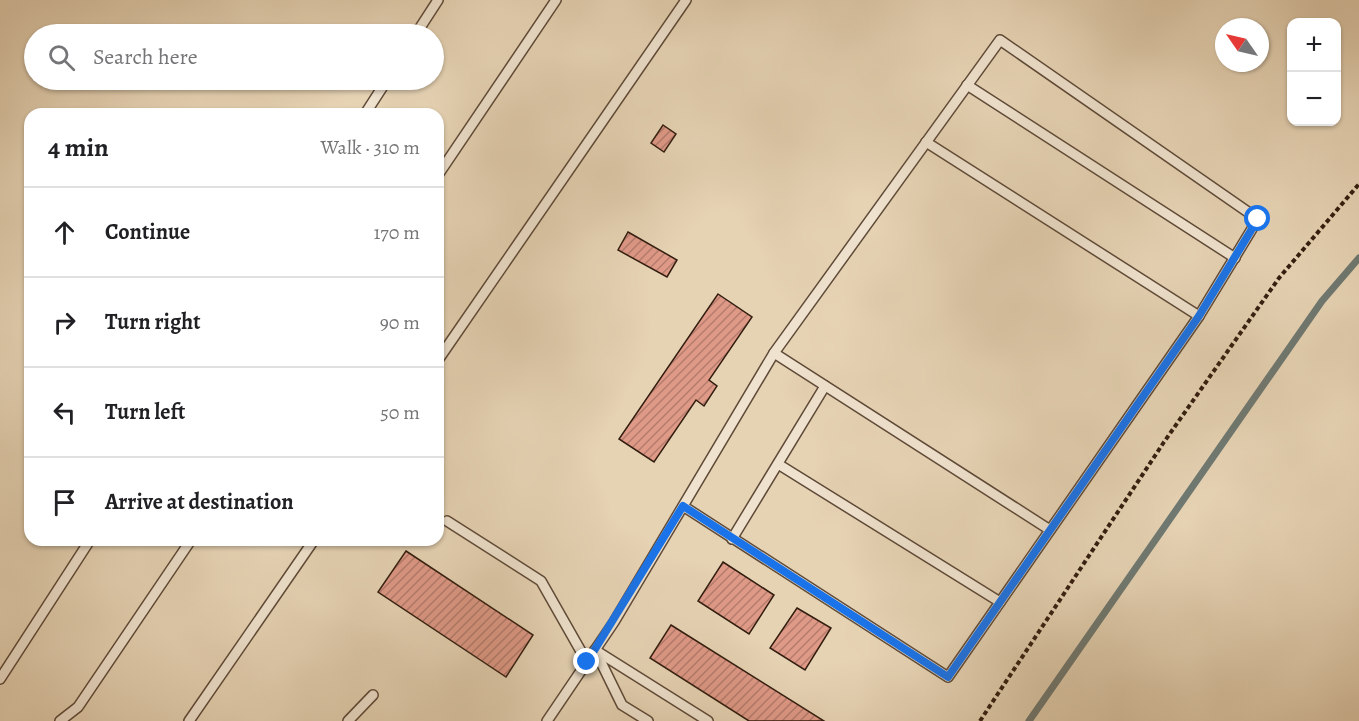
<!DOCTYPE html>
<html lang="en">
<head>
<meta charset="utf-8">
<style>
  :root { --surface:#fff; --page:#f6f6f6; --text:#202124; --muted:#757577; --line:#e0e0e0 }
  body { margin:0; font-family:Alegreya,serif; background:var(--page); color:var(--text) }
  .controls { position:absolute; right:18px; top:18px; display:grid; overflow:hidden; border-radius:12px; box-shadow:0 2px 4px #0004 }
  .controls button { width:54px; height:54px; display:grid; place-items:center; padding:0; border:0; border-bottom:2px solid var(--line); background:var(--surface); color:var(--text); font:30px sans-serif }
  .compass { position:absolute; left:1215px; top:18px; width:54px; height:54px; border-radius:50%; background:var(--surface); box-shadow:0 2px 4px #0004; rotate:304deg }
  .stop { position:absolute; width:18px; height:18px; margin:-14px; border:4px solid #1a73e8; border-radius:50%; background:#fff }
  .stop.end { background:#1a73e8; border-color:#fff; box-shadow:0 2px 6px #0008 }
  .list { margin:0; padding:0; list-style:none }
  h2 { display:flex; justify-content:space-between; align-items:center; height:78px; margin:0; padding:0 24px; font-size:26px }
  h2 small { font-size:20px; font-weight:400; color:var(--muted) }
  .list li { display:grid; grid-template-columns:39px 1fr auto; gap:18px; align-items:center; box-sizing:border-box; height:90px; padding:0 24px; border-top:2px solid var(--line) }
  .list b { display:block; font-size:22px; white-space:nowrap }
  .list em { font-size:20px; font-style:normal; color:var(--muted) }
  .icon { flex:none; width:33px; height:33px; fill:none; stroke:currentColor; stroke-width:2; stroke-linecap:round; stroke-linejoin:round }
  .map { position:relative; flex:none; width:1359px; height:721px; overflow:hidden }
  .search { position:absolute; background:var(--surface); box-shadow:0 2px 4px #0004; left:24px; top:24px; width:420px; height:66px; display:flex; align-items:center; gap:15px; box-sizing:border-box; padding:0 21px; border-radius:33px; color:var(--muted); font-size:22px }
  .panel { position:absolute; background:var(--surface); box-shadow:0 2px 4px #0004; left:24px; top:108px; width:420px; height:438px; border-radius:18px }
  .map>svg:first-child { display:block }
</style>
</head>
<body>
<div class="map">
<svg width="1359" height="721" viewBox="0 0 1359 721">
  <defs>
    <pattern id="building-hatch" width="6" height="6" patternUnits="userSpaceOnUse" patternTransform="scale(1.5)"><rect width="6" height="6" fill="#df9987"/><path d="M-1 1l2-2M0 6l6-6M5 7l2-2" fill="none" stroke="#b57c6d"/></pattern>
  </defs>
  <rect width="100%" height="100%" fill="#e6d3b4"/>
  <filter id="stains"><feTurbulence type="fractalNoise" baseFrequency=".00333" numOctaves="4"/><feColorMatrix values="0 0 0 0 .2 0 0 0 0 .09 0 0 0 0 .02 0 0 0 .5 -.17"/></filter>
  <radialGradient id="worn" r=".72"><stop offset=".6" stop-color="#630" stop-opacity="0"/><stop offset="1" stop-color="#630" stop-opacity=".3"/></radialGradient>
  <g fill="none" stroke-linecap="round" stroke-linejoin="round">
    <path stroke="#6f7972" stroke-width="7" d="M1029 721 1322 301 1359 258"/>
  </g>
  <g fill="url(#building-hatch)" stroke="#321d0f" stroke-width="1.5">
    <path d="M663 125 676 134 664 152 651 143Z"/>
    <path d="M628 232 677 260 667 277 618 250Z"/>
    <path d="M718 294 752 317 709 380 717 386 704 406 696 400 654 462 619 439Z"/>
    <path d="M406 551 533 635 506 677 378 592Z"/>
    <path d="M723 562 774 595 749 634 698 601Z"/>
    <path d="M797 608 831 628 805 670 770 648Z"/>
    <path d="M671 625 824 721H749L650 658Z"/>
  </g>
  <g fill="none" stroke-linecap="round" stroke-linejoin="round">
    <defs>
      <g id="lane">
        <path d="M416 34 438 0"/>
        <path d="M967 85 1235 258"/>
        <path d="M365 114 387 80"/>
        <path d="M926 142 1199 316"/>
        <path d="M438 175 556 0"/>
        <path d="M774 353 1050 530"/>
        <path d="M438 360 686 0"/>
        <path d="M778 464 1000 602"/>
        <path d="M447 521 541 581 587 662"/>
        <path d="M732 539 825 386"/>
        <path d="M595 650 708 721"/>
        <path d="M596 652 622 705 648 721"/>
        <path d="M0 679 90 540"/>
        <path d="M60 721 78 707 191 540"/>
        <path d="M189 721 314 540"/>
        <path d="M348 721 373 695"/>
        <path d="M547 721 614 622 774 353 1000 40 1258 219 1199 316 948 677 683 506"/>
      </g>
    </defs>
    <use href="#lane" stroke="#5f4a38" stroke-width="12"/>
    <path stroke="#321d0f" stroke-width="4" stroke-dasharray="4.5 3" stroke-linecap="butt" d="M980 721 1164 442 1279 278 1359 184"/>
    <use href="#lane" stroke="#efe2ce" stroke-width="9"/>
  </g>
  <g fill="none" stroke-linecap="round" stroke-linejoin="round">
    <path stroke="#1a73e8" stroke-width="8" d="M587 662 683 506 948 677 1199 316 1258 219"/>
  </g>
  <rect width="100%" height="100%" filter="url(#stains)"/>
  <rect width="100%" height="100%" fill="url(#worn)"/>
</svg>
<div class="controls">
<button>+</button>
<button>−</button>
</div>
<svg class="compass" viewBox="-18 -18 36 36"><path d="M0-13l5 13h-10z" fill="#e53935"/><path d="M0 13l5-13h-10z" fill="#757577"/></svg>
<div class="stop" style="left:1258px;top:219px"></div>
<div class="stop end" style="left:587px;top:662px"></div>
<div class="search"><svg class="icon" aria-label="search" viewBox="0 0 24 24"><circle cx="10" cy="10" r="6"/><path d="M15 15l6 6"/></svg>Search here</div>
<section class="panel">
<h2>4 min<small>Walk · 310 m</small></h2>
<ul class="list">
<li><svg class="icon" aria-label="ahead" viewBox="0 0 24 24"><path d="M12 20V5M6 11l6-6 6 6"/></svg><div><b>Continue</b></div><em>170 m</em></li>
<li><svg class="icon" aria-label="right" viewBox="0 0 24 24"><path d="M7 20v-9h11M14 6l5 5-5 5"/></svg><div><b>Turn right</b></div><em>90 m</em></li>
<li><svg class="icon" aria-label="left" viewBox="0 0 24 24"><path d="M17 20v-9H6M10 6l-5 5 5 5"/></svg><div><b>Turn left</b></div><em>50 m</em></li>
<li><svg class="icon" aria-label="arrive" viewBox="0 0 24 24"><path d="M6 21V4h12l-3 4 3 4H6"/></svg><div><b>Arrive at destination</b></div></li>
</ul>
</section>
</div>
</body>
</html>
